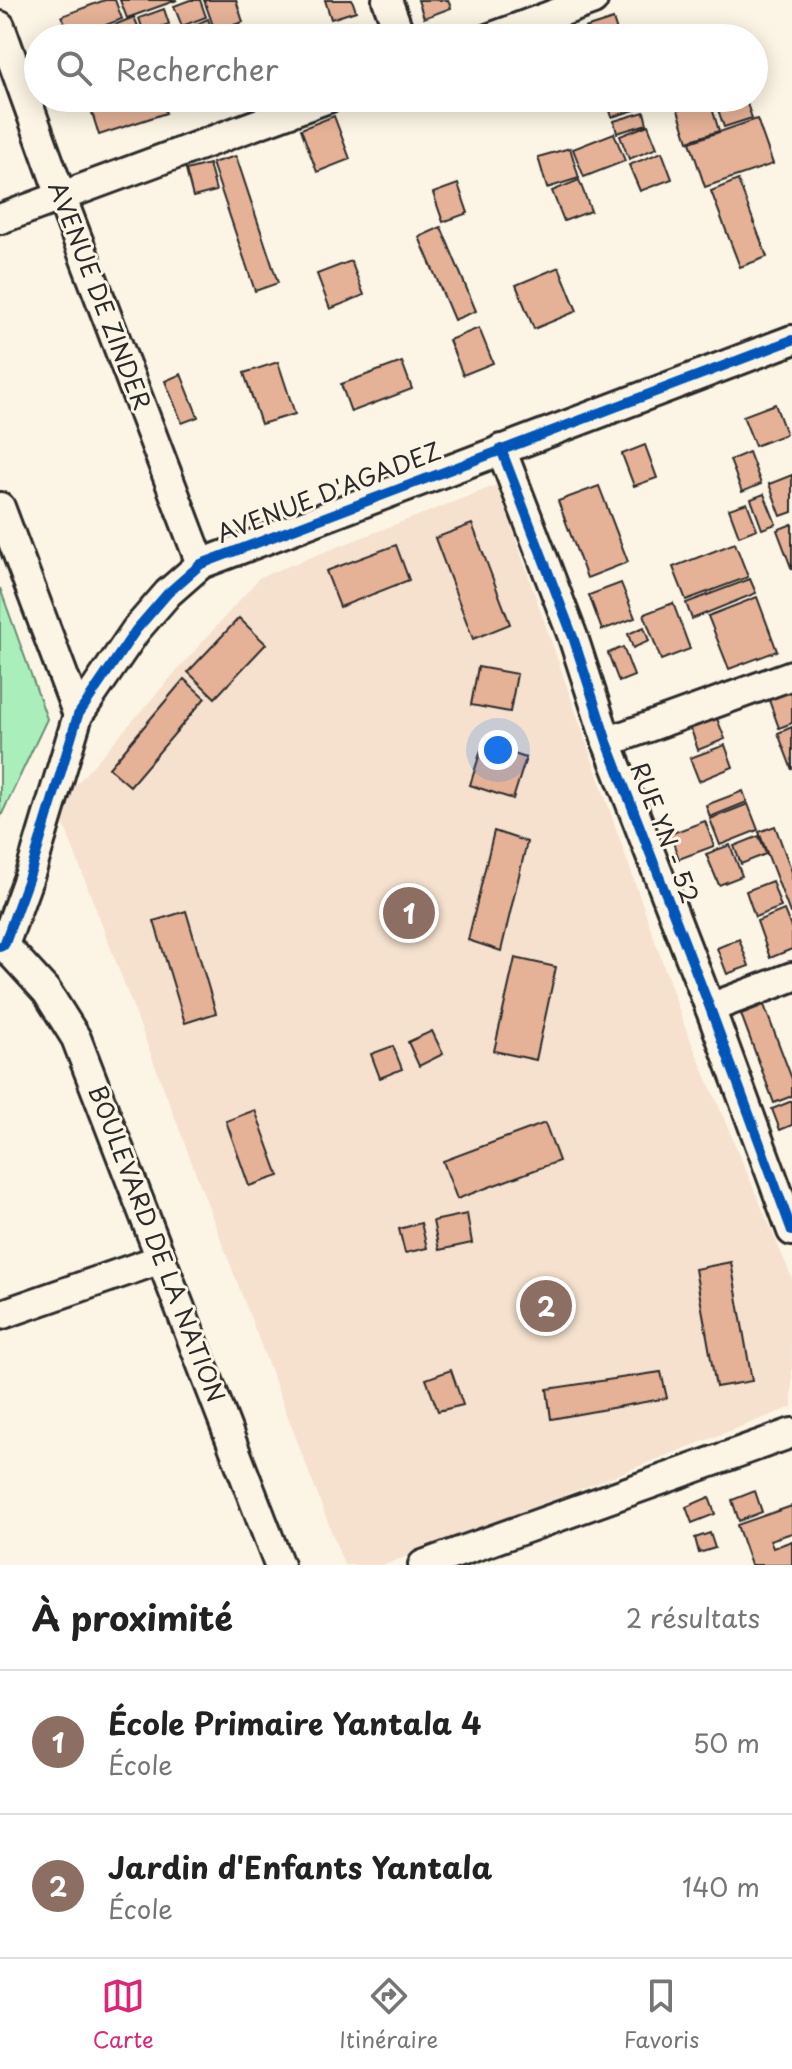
<!DOCTYPE html>
<html lang="fr">
<head>
<meta charset="utf-8">
<style>
  :root { --surface:#fff; --page:#f2f2f2; --text:#222; --muted:#767676; --line:#e0e0e0; --accent:#db2777 }
  body { margin:0; font-family:"Playpen Sans",sans-serif; background:var(--page); color:var(--text) }
  .you { position:absolute; left:498px; top:750px; width:28px; height:28px; margin:-20px; border:6px solid #fff; border-radius:50%; background:#1a73e8; box-shadow:0 0 0 12px #1a73e833 }
  .badge { display:grid; place-items:center; width:52px; height:52px; border-radius:50%; background:var(--accent); color:#fff; font-size:26px; font-weight:700 }
  .pin { position:absolute; translate:-50% -50%; border:4px solid #fff; box-shadow:0 2px 8px #0006 }
  .list { margin:0; padding:0; list-style:none }
  h2 { display:flex; justify-content:space-between; align-items:center; height:104px; margin:0; padding:0 32px; font-size:34px }
  h2 small { font-size:26px; font-weight:400; color:var(--muted) }
  .list li { display:grid; grid-template-columns:52px 1fr auto; gap:24px; align-items:center; box-sizing:border-box; height:144px; padding:0 32px; border-top:2px solid var(--line) }
  .list b { display:block; font-size:30px; white-space:nowrap }
  .list p { margin:0; font-size:26px; white-space:nowrap; color:var(--muted) }
  .list em { font-size:26px; font-style:normal; color:var(--muted) }
  .icon { flex:none; width:44px; height:44px; fill:none; stroke:currentColor; stroke-width:2; stroke-linecap:round; stroke-linejoin:round }
  .map { position:relative; flex:none; width:792px; height:1565px; overflow:hidden }
  .search { position:absolute; background:var(--surface); box-shadow:0 4px 20px #0003; left:24px; right:24px; top:24px; height:88px; display:flex; align-items:center; gap:20px; box-sizing:border-box; padding:0 28px; border-radius:44px; color:var(--muted); font-size:30px }
  .sheet { height:392px; background:var(--surface) }
  nav { display:flex; justify-content:space-around; align-items:center; box-sizing:border-box; height:112px; border-top:2px solid var(--line); background:var(--surface); font-size:22px; color:var(--muted) }
  nav a { display:grid; justify-items:center; gap:4px }
  nav .on { color:var(--accent) }
  .map>svg:first-child { display:block }
</style>
</head>
<body>
<div class="map">
<svg width="792" height="1565" viewBox="0 0 792 1565">
  <rect width="100%" height="100%" fill="#fcf5e5"/>
  <filter id="ink" filterUnits="userSpaceOnUse"><feTurbulence type="fractalNoise" baseFrequency=".0125" numOctaves="2"/><feDisplacementMap in="SourceGraphic" scale="16" xChannelSelector="R" yChannelSelector="G"/><feConvolveMatrix kernelMatrix="1 2 1 2 8 2 1 2 1" color-interpolation-filters="sRGB"/></filter>
  <g filter="url(#ink)">
    <path fill="#f5e1ce" d="M497 485 685 1027 792 1278V1407L384 1565H344L57 806 260 577Z"/>
    <path fill="#aaefbb" stroke="#6a8d73" stroke-width="2" d="M0 588 47 719 0 818Z"/>
    <g fill="#e5b297" stroke="#2b2b2b" stroke-width="2">
      <path d="M105 0H115L122 19 71 38 62 16Z"/>
      <path d="M120 0H177L127 18Z"/>
      <path d="M190 0H200L206 17 182 26 174 6Z"/>
      <path d="M204 0H236L243 22 215 31Z"/>
      <path d="M325 0H352L356 11 331 19Z"/>
      <path d="M418 0H448L451 8 424 18Z"/>
      <path d="M164 9 169 24 144 33 139 18Z"/>
      <path d="M134 17 143 38H82Z"/>
      <path d="M208 19 215 38H187L183 30Z"/>
      <path d="M613 19 619 38H588L585 28Z"/>
      <path d="M117 98H161L166 113 99 135 90 106Z"/>
      <path d="M606 98H638L641 108 612 117Z"/>
      <path d="M694 98H709L719 131 688 141 676 104Z"/>
      <path d="M714 98H745L752 118 724 127Z"/>
      <path d="M644 112 647 124 617 133 614 121Z"/>
      <path d="M334 116 350 159 317 172 301 129Z"/>
      <path d="M757 119 773 164 705 187 690 142Z"/>
      <path d="M648 125 657 148 629 159 620 136Z"/>
      <path d="M614 133 625 161 584 177 573 149Z"/>
      <path d="M570 148 579 178 547 188 538 157Z"/>
      <path d="M662 152 672 179 640 191 629 165Z"/>
      <path d="M236 156 278 283 255 291 212 163Z"/>
      <path d="M209 164 216 191 193 197 186 170Z"/>
      <path d="M579 180 591 211 564 221 552 191Z"/>
      <path d="M738 180 767 257 740 267 711 191Z"/>
      <path d="M458 184 468 213 443 222 433 193Z"/>
      <path d="M441 227 476 311 454 320 419 237Z"/>
      <path d="M351 261 364 295 330 309 317 274Z"/>
      <path d="M559 267 577 311 534 329 516 285Z"/>
      <path d="M479 328 493 363 463 375 449 340Z"/>
      <path d="M278 362 295 414 261 424 244 373Z"/>
      <path d="M402 362 412 389 351 412 341 384Z"/>
      <path d="M181 374 198 417 182 423 165 381Z"/>
      <path d="M775 404 786 434 755 446 743 416Z"/>
      <path d="M645 445 657 478 634 486 622 454Z"/>
      <path d="M749 452 761 484 742 492 730 460Z"/>
      <path d="M792 475V512L781 516 769 484Z"/>
      <path d="M599 486 628 562 587 578 558 501Z"/>
      <path d="M764 494 776 524 762 529 751 499Z"/>
      <path d="M747 503 757 529 739 536 729 509Z"/>
      <path d="M472 524 510 624 473 639 435 538Z"/>
      <path d="M792 524V570L777 530Z"/>
      <path d="M735 543 748 577 686 600 673 567Z"/>
      <path d="M396 545 409 580 340 607 326 571Z"/>
      <path d="M750 579 756 593 692 619 686 603Z"/>
      <path d="M621 583 635 618 602 630 589 595Z"/>
      <path d="M757 597 777 651 729 669 708 616Z"/>
      <path d="M673 603 690 649 661 660 644 614Z"/>
      <path d="M239 618 266 644 215 698 188 672Z"/>
      <path d="M644 627 649 641 633 648 628 634Z"/>
      <path d="M623 647 634 676 619 682 608 653Z"/>
      <path d="M478 667 517 674 510 712 471 705Z"/>
      <path d="M184 679 205 698 130 786 109 768Z"/>
      <path d="M792 691V723L779 728 769 700Z"/>
      <path d="M716 716 725 739 698 750 690 726Z"/>
      <path d="M792 727V770L778 733Z"/>
      <path d="M483 744 526 758 513 799 470 785Z"/>
      <path d="M725 745 733 767 699 781 690 758Z"/>
      <path d="M743 791 747 802 710 817 706 805Z"/>
      <path d="M748 804 758 830 720 845 710 819Z"/>
      <path d="M705 821 714 846 679 859 670 834Z"/>
      <path d="M775 826 792 872V913H790L759 832Z"/>
      <path d="M494 831 527 842 501 951 468 940Z"/>
      <path d="M759 836 766 854 741 864 734 846Z"/>
      <path d="M730 845 742 876 719 885 706 854Z"/>
      <path d="M772 881 781 907 755 917 746 891Z"/>
      <path d="M784 910 792 930V949L770 958 757 921Z"/>
      <path d="M186 911 216 1013 185 1023 154 921Z"/>
      <path d="M739 939 749 966 727 974 717 948Z"/>
      <path d="M515 958 556 967 536 1060 494 1051Z"/>
      <path d="M764 1005 792 1079V1096L774 1103 741 1014Z"/>
      <path d="M432 1031 443 1054 419 1066 408 1042Z"/>
      <path d="M393 1046 402 1069 380 1078 371 1054Z"/>
      <path d="M792 1101V1125L780 1130 772 1109Z"/>
      <path d="M255 1110 279 1176 249 1186 226 1121Z"/>
      <path d="M545 1123 559 1161 457 1199 443 1161Z"/>
      <path d="M467 1214 472 1243 439 1250 433 1221Z"/>
      <path d="M421 1223 427 1248 405 1253 399 1229Z"/>
      <path d="M731 1262 752 1381 716 1387 695 1269Z"/>
      <path d="M451 1370 463 1405 438 1411 426 1379Z"/>
      <path d="M661 1372 667 1398 551 1419 547 1389Z"/>
      <path d="M755 1491 762 1512 739 1521 732 1500Z"/>
      <path d="M709 1497 715 1514 692 1523 686 1507Z"/>
      <path d="M792 1506V1533L770 1540 773 1548 792 1541V1565H751L737 1525Z"/>
      <path d="M710 1533 715 1548 699 1553 695 1538Z"/>
    </g>
    <g fill="none" stroke-linecap="round" stroke-linejoin="round">
      <defs>
        <g id="minor">
          <path d="M387 0 401 38"/>
          <path d="M0 26 61 196 201 564"/>
          <path d="M490 38 593 0"/>
          <path d="M0 219 328 98"/>
          <path d="M501 449 573 637 607 742 710 1008 792 1231"/>
          <path d="M0 507 78 715"/>
          <path d="M607 742 792 675"/>
          <path d="M4 945 32 868 78 715 136 630 168 593 201 564 792 340"/>
          <path d="M4 945 47 992 76 1038 279 1565"/>
          <path d="M710 1008 792 977"/>
          <path d="M0 1315 161 1259"/>
          <path d="M423 1565 792 1433"/>
        </g>
      </defs>
      <use href="#minor" stroke="#2b2b2b" stroke-width="34"/>
      <use href="#minor" stroke="#fcf5e5" stroke-width="28"/>
      <defs>
        <g id="cycleway">
          <path d="M501 449 573 637 607 742 710 1008 792 1231"/>
          <path d="M0 946 4 945 32 868 78 715 136 630 168 593 201 564 792 340"/>
        </g>
      </defs>
      <use href="#cycleway" stroke="#fcf5e5" stroke-width="15"/>
      <use href="#cycleway" stroke="#0057b8" stroke-width="10"/>
    </g>
  </g>
  <g text-anchor="middle" stroke-width="6" stroke-linejoin="round" paint-order="stroke">
    <g font-size="24" fill="#2b2b2b" stroke="#fcf5e5">
      <text transform="translate(99 296) rotate(69)" y="8">AVENUE DE ZINDER</text>
      <text transform="translate(329 493) rotate(-21)" y="8">AVENUE D'AGADEZ</text>
      <text transform="translate(664 833) rotate(69)" y="8">RUE YN - 52</text>
      <text transform="translate(156 1244) rotate(69)" y="8">BOULEVARD DE LA NATION</text>
    </g>
  </g>
</svg>
<div class="you"></div>
<div class="pin badge" style="left:409px;top:913px;background:#8d6e63">1</div>
<div class="pin badge" style="left:546px;top:1306px;background:#8d6e63">2</div>
<div class="search"><svg class="icon" aria-label="search" viewBox="0 0 24 24"><circle cx="10" cy="10" r="6"/><path d="M15 15l6 6"/></svg>Rechercher</div>
</div>
<section class="sheet">
<h2>À proximité<small>2 résultats</small></h2>
<ul class="list">
<li><span class="badge" style="background:#8d6e63">1</span><div><b>École Primaire Yantala 4</b><p>École</p></div><em>50 m</em></li>
<li><span class="badge" style="background:#8d6e63">2</span><div><b>Jardin d'Enfants Yantala</b><p>École</p></div><em>140 m</em></li>
</ul>
</section>
<nav>
<a class="on"><svg class="icon" aria-label="map" viewBox="0 0 24 24"><path d="M3 6l6-2 6 2 6-2v14l-6 2-6-2-6 2zM9 4v14M15 6v14"/></svg>Carte</a>
<a><svg class="icon" aria-label="directions" viewBox="0 0 24 24"><path d="M12 3l9 9-9 9-9-9zM9 14v-3h6M13 9l2 2-2 2"/></svg>Itinéraire</a>
<a><svg class="icon" aria-label="saved" viewBox="0 0 24 24"><path d="M7 4h10v16l-5-4-5 4z"/></svg>Favoris</a>
</nav>
</body>
</html>
